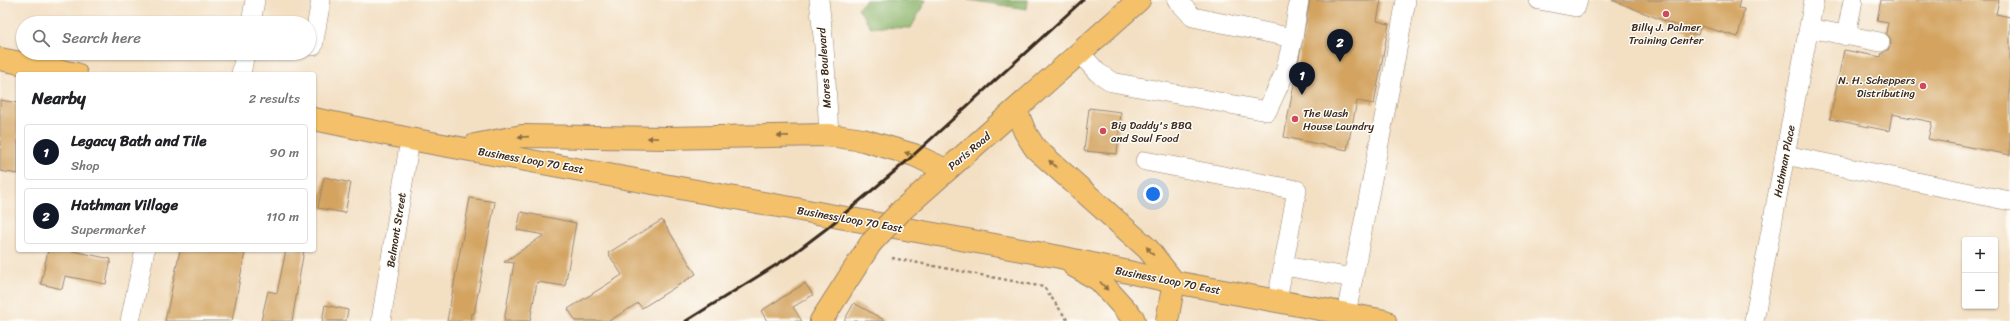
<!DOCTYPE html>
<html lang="en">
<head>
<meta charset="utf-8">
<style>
  :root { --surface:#fff; --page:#f2f2f2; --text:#202124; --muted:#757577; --line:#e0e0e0; --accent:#111827 }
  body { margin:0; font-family:Sriracha,sans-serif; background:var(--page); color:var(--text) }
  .controls { position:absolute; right:12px; bottom:12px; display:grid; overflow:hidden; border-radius:4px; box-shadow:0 1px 3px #0004 }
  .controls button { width:36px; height:36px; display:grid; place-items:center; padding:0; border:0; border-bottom:1px solid var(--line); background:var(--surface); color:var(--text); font:20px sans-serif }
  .you { position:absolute; left:1153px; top:194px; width:14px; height:14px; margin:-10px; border:3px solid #fff; border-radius:50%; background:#1a73e8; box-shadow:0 0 0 6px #1a73e833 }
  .badge { display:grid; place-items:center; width:26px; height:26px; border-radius:50%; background:var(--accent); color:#fff; font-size:13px; font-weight:700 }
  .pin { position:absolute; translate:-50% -33px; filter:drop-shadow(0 1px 2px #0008) }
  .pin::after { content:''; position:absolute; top:21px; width:14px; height:12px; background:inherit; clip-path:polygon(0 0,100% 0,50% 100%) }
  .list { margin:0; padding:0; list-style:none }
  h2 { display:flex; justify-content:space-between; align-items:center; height:52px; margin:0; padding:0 16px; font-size:17px }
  h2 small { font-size:13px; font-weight:400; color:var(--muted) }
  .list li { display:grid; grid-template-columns:26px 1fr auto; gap:12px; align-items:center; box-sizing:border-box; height:56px; margin:0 8px 8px; padding:0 8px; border:1px solid var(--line); border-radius:4px }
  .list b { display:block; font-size:15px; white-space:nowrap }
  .list p { margin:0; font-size:13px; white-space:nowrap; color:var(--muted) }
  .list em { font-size:13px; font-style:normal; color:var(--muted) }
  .icon { flex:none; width:22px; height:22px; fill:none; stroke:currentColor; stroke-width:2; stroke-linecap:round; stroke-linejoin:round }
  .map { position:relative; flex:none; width:2010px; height:321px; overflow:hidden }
  .search { position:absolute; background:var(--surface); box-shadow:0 1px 3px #0004; left:16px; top:16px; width:300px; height:44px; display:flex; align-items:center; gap:10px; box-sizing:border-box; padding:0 14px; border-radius:22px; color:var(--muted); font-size:15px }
  .panel { position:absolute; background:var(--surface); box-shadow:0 1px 3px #0004; left:16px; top:72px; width:300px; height:180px; border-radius:4px }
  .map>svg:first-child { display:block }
</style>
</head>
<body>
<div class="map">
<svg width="2010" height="321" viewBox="0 0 2010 321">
  <rect width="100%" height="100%" fill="#fdfcf7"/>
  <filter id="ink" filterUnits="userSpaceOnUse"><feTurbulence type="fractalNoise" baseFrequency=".025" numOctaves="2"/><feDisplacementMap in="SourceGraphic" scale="8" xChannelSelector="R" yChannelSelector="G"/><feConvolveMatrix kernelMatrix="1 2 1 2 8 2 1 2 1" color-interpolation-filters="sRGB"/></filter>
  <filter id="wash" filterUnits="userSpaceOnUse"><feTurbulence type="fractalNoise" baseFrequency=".012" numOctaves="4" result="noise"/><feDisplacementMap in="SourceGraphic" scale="16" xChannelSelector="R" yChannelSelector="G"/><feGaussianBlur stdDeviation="0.9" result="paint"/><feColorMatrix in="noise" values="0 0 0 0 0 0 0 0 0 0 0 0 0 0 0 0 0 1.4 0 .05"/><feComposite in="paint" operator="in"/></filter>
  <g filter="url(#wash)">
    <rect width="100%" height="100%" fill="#f3dfc2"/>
    <g fill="#8eb66d" stroke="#647046">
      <path d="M866 0H926L911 28 871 27 858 8Z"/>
      <path d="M968 0H1028L1027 9Z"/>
    </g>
    <g id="blocks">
      <g fill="#d3a35f">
        <path d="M1310 0H1381L1377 21 1389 24 1374 104 1357 101 1347 150 1284 137Z"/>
        <path d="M1612 0H1740L1738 8 1744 9 1738 37 1701 26 1698 35 1687 33V30Z"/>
        <path d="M1881 0H1999L1996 14 2010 17V155L1928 139 1932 122 1892 114 1889 131 1830 119 1844 50 1881 57 1882 53 1888 50 1891 44 1890 38 1886 33 1888 22 1877 20Z"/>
        <path d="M0 100 18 103V174L0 171Z"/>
        <path d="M1089 108 1121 112 1117 154 1084 151Z"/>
        <path d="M324 177 351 183 345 213 318 208Z"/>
        <path d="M470 198 495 202 474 314 472 313 471 321H447Z"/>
        <path d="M521 212 576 223 565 286 537 282 530 321H504L514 263 504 262 544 235 517 230Z"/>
        <path d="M662 220 696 274 642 308 638 303 609 321H576L568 309 622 275 608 253Z"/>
        <path d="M48 250H68L111 259 106 284 65 276 62 289 41 284Z"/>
        <path d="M180 250H234L245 252 232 321H165Z"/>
        <path d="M286 250H304L292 321H261L268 291 277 293Z"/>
        <path d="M805 283 813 295 793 307 802 321H767L761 311Z"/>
        <path d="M854 303 886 321H844Z"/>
        <path d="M325 305 348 310 346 321H322Z"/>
      </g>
    </g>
  </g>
  <g filter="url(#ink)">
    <use href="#blocks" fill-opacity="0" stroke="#978470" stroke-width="1"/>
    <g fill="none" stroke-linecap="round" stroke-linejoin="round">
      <defs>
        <g id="minor">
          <path d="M819 0 824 46 829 135"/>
          <path d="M1177 0 1193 17 1293 38"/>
          <path d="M1539 0 1576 7 1578 0"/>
          <path d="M251 23 255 0"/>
          <path d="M1809 28 1880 42"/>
          <path d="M1846 36 1853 0"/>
          <path d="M313 46 321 0"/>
          <path d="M1080 53 1097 72 1112 82 1267 111 1285 72 1293 38 1299 0"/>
          <path d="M241 74 245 53"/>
          <path d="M1785 155 2010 201"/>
          <path d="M1145 161 1297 190 1277 301"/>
          <path d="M1284 266 1353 278"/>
          <path d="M1346 314 1394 66 1406 0"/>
          <path d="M130 321 145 250"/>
          <path d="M381 321 410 139"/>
          <path d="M1754 321 1814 0"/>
        </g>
        <g id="major">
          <path d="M0 59 76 74"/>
          <path d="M1016 110 1025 132 1035 148 1148 249 1174 282"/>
          <path d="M314 119 410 139 1060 257 1174 282 1385 321"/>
          <path d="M475 145 522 136 667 138 829 135 863 140 914 155 946 170"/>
          <path d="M901 211 1139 0"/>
          <path d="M1074 266 1099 280 1133 318 1134 321"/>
          <path d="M821 321 871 243"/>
          <path d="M1167 321 1174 282"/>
        </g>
      </defs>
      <use href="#minor" stroke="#978470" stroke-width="20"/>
      <use href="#major" stroke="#978470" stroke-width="24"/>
      <path stroke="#978470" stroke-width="2.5" stroke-dasharray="3 3" stroke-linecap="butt" d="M892 258 1044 287 1068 321"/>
      <use href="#minor" stroke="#fff" stroke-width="19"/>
      <use href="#major" stroke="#f4c16b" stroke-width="22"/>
      <path stroke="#3b2a1e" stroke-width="3" d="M686 321 789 257 826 229 907 161 1083 0"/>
      <defs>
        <path id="major-bridge" d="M871 243 901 211"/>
      </defs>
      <use href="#major-bridge" stroke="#978470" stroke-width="24" stroke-linecap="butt"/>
      <use href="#major-bridge" stroke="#f4c16b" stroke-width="22"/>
    </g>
    <defs><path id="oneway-solid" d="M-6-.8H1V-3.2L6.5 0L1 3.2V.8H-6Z"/></defs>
    <g fill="#8e6e41">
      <use href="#oneway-solid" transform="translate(783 136) rotate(179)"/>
      <use href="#oneway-solid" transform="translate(523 137) rotate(176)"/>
      <use href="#oneway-solid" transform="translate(653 138) rotate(-179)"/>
      <use href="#oneway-solid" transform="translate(910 154) rotate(-161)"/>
      <use href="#oneway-solid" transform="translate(1053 164) rotate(-138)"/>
      <use href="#oneway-solid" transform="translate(1150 251) rotate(-131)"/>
      <use href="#oneway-solid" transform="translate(1104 286) rotate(47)"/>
    </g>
  </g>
  <g fill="#d1495b" stroke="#fdfcf7" stroke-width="1.5">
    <circle cx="1666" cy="14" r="4"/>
    <circle cx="1923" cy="86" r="4"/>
    <circle cx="1295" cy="119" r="4"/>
    <circle cx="1103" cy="131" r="4"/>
  </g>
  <g text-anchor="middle" stroke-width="3" stroke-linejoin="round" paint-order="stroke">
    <g font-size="11" fill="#3b2a1e" stroke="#fdfcf7" text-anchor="start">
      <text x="1666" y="31" text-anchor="middle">Billy J. Palmer<tspan x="1666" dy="13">Training Center</tspan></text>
      <text x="1915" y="84" text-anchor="end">N. H. Scheppers<tspan x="1915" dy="13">Distributing</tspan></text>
      <text x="1303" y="117">The Wash<tspan x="1303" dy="13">House Laundry</tspan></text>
      <text x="1111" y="129">Big Daddy's BBQ<tspan x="1111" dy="13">and Soul Food</tspan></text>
    </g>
    <g font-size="11" fill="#3b2a1e" stroke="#fdfcf7">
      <text transform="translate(824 68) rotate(-94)" y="4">Mores Boulevard</text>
      <text transform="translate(969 151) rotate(-40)" y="4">Paris Road</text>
      <text transform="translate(531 160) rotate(10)" y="4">Business Loop 70 East</text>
      <text transform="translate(1784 161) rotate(-79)" y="4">Hathman Place</text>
      <text transform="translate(850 219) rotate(10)" y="4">Business Loop 70 East</text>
      <text transform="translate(396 230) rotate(-81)" y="4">Belmont Street</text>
      <text transform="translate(1168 280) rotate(11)" y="4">Business Loop 70 East</text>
    </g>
  </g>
</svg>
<div class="controls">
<button>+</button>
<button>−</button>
</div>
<div class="you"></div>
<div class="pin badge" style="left:1302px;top:95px">1</div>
<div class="pin badge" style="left:1340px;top:62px">2</div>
<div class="search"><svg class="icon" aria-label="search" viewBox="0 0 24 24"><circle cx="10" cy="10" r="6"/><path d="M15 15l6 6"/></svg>Search here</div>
<section class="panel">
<h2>Nearby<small>2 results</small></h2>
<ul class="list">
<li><span class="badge">1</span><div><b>Legacy Bath and Tile</b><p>Shop</p></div><em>90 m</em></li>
<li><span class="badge">2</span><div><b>Hathman Village</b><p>Supermarket</p></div><em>110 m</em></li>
</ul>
</section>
</div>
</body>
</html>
